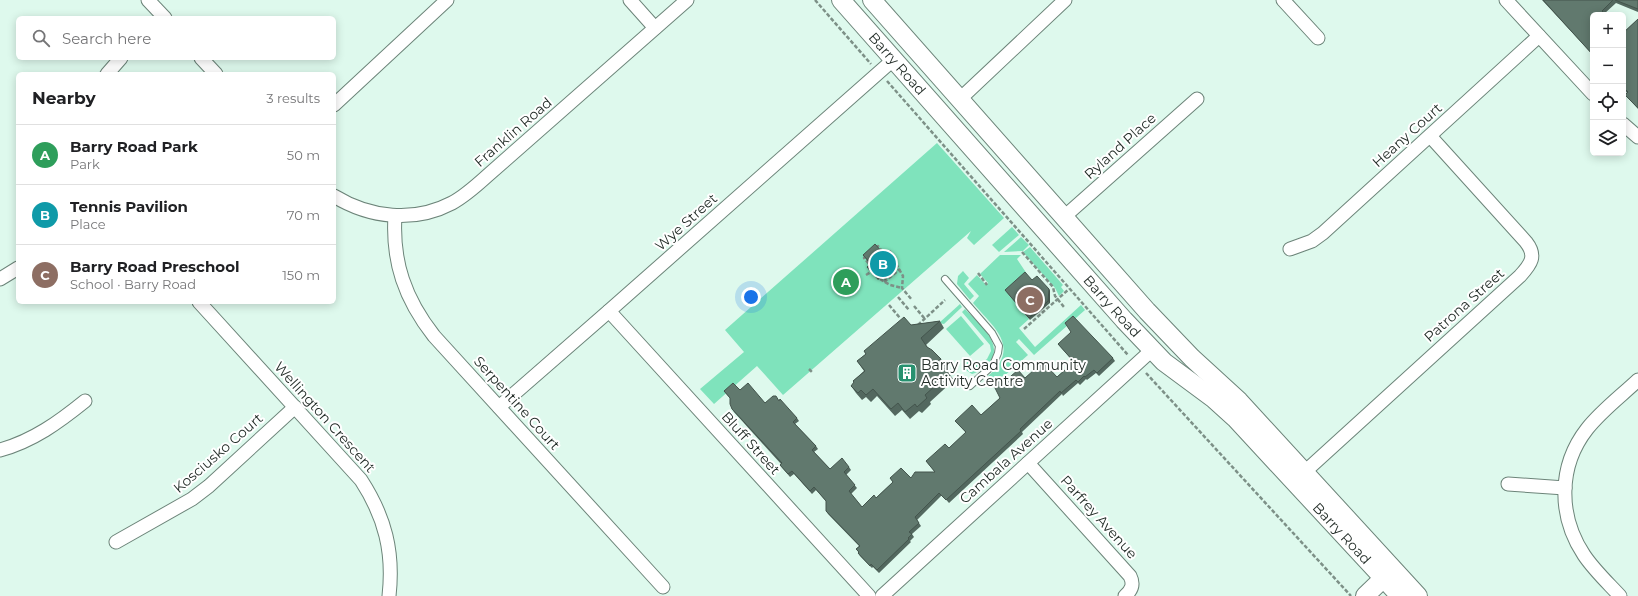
<!DOCTYPE html>
<html lang="en">
<head>
<meta charset="utf-8">
<style>
  :root { --surface:#fff; --page:#f2f2f2; --text:#202124; --muted:#757577; --line:#e0e0e0; --accent:#27916f }
  body { margin:0; font-family:Montserrat,sans-serif; background:var(--page); color:var(--text) }
  .controls { position:absolute; right:12px; top:12px; display:grid; overflow:hidden; border-radius:6px; box-shadow:0 2px 10px #0003 }
  .controls button { width:36px; height:36px; display:grid; place-items:center; padding:0; border:0; border-bottom:1px solid var(--line); background:var(--surface); color:var(--text); font:20px sans-serif }
  .you { position:absolute; left:751px; top:297px; width:14px; height:14px; margin:-10px; border:3px solid #fff; border-radius:50%; background:#1a73e8; box-shadow:0 0 0 6px #1a73e833 }
  .badge { display:grid; place-items:center; width:26px; height:26px; border-radius:50%; background:var(--accent); color:#fff; font-size:13px; font-weight:700 }
  .pin { position:absolute; translate:-50% -50%; border:2px solid #fff; box-shadow:0 1px 4px #0006 }
  .list { margin:0; padding:0; list-style:none }
  h2 { display:flex; justify-content:space-between; align-items:center; height:52px; margin:0; padding:0 16px; font-size:17px }
  h2 small { font-size:13px; font-weight:400; color:var(--muted) }
  .list li { display:grid; grid-template-columns:26px 1fr auto; gap:12px; align-items:center; box-sizing:border-box; height:60px; padding:0 16px; border-top:1px solid var(--line) }
  .list b { display:block; font-size:15px; white-space:nowrap }
  .list p { margin:0; font-size:13px; white-space:nowrap; color:var(--muted) }
  .list em { font-size:13px; font-style:normal; color:var(--muted) }
  .icon { flex:none; width:22px; height:22px; fill:none; stroke:currentColor; stroke-width:2; stroke-linecap:round; stroke-linejoin:round }
  .map { position:relative; flex:none; width:1638px; height:596px; overflow:hidden }
  .search { position:absolute; background:var(--surface); box-shadow:0 2px 10px #0003; left:16px; top:16px; width:320px; height:44px; display:flex; align-items:center; gap:10px; box-sizing:border-box; padding:0 14px; border-radius:6px; color:var(--muted); font-size:15px }
  .panel { position:absolute; background:var(--surface); box-shadow:0 2px 10px #0003; left:16px; top:72px; width:320px; height:232px; border-radius:6px }
  .map>svg:first-child { display:block }
</style>
</head>
<body>
<div class="map">
<svg width="1638" height="596" viewBox="0 0 1638 596">
  <rect width="100%" height="100%" fill="#def9ed"/>
  <g fill="#7fe3bc">
    <path d="M937 143 1004 218 974 245 967 238 971 231 783 395 757 366 714 404 700 389 744 352 725 330Z"/>
    <path d="M1012 227 1019 235 999 252 992 245Z"/>
    <path d="M1021 237 1029 245 1023 251 1004 252Z"/>
    <path d="M1030 247 1063 285 1061 287 1064 291 1059 296 1055 288 1023 252Z"/>
    <path d="M1000 255H1021L1017 259 1027 274 1006 291 1029 319 1019 328 1035 347 1081 305 1085 310 1034 355 1019 339 1016 342 1028 355 994 385 987 377C1022 347 994 328 973 303L979 296 968 284 977 275 986 285 988 283 980 274Z"/>
    <path d="M963 271 969 278 964 284 974 296 970 300 957 284 958 276Z"/>
    <path d="M960 304 962 307 944 324 939 323Z"/>
    <path d="M965 309C977 322 1007 345 988 364 982 369 979 372 972 374L964 369 967 357C974 363 979 365 987 359L991 351 990 345 962 312Z"/>
    <path d="M961 316 984 344 970 356 946 329Z"/>
  </g>
  <g fill="none" stroke-linecap="round" stroke-linejoin="round">
    <defs>
      <path id="lane" d="M945 279 992 333 999 346 998 353 993 365 970 386"/>
      <g id="street">
        <path d="M148 0 165 18"/>
        <path d="M630 0 655 28"/>
        <path d="M1283 0 1318 38"/>
        <path d="M1506 0 1593 94"/>
        <path d="M201 58 216 74"/>
        <path d="M107 74 121 58"/>
        <path d="M960 99 1065 0"/>
        <path d="M334 105 447 0"/>
        <path d="M1623 124 1638 137"/>
        <path d="M334 196C370 218 414 223 452 203 465 196 476 186 487 176L687 0"/>
        <path d="M395 216C392 262 405 299 434 336L663 587"/>
        <path d="M1064 217 1197 99"/>
        <path d="M1290 249 1312 241 1323 233 1539 36"/>
        <path d="M0 279 18 268"/>
        <path d="M199 302 361 480C385 517 394 552 389 596"/>
        <path d="M609 311 869 596"/>
        <path d="M499 407 609 311 893 60"/>
        <path d="M0 450C33 441 59 422 85 401"/>
        <path d="M1028 463 1130 576C1134 584 1132 590 1125 596"/>
        <path d="M1298 478 1520 276C1531 264 1537 256 1526 242L1430 136"/>
        <path d="M1508 484 1565 488"/>
        <path d="M116 542 192 499 209 486 295 407"/>
        <path d="M882 596 1152 350"/>
        <path d="M1620 596C1608 583 1594 570 1584 555 1558 516 1558 466 1587 429 1601 411 1621 396 1638 380"/>
      </g>
      <g id="secondary">
        <path id="s1" d="M841 0 1124 320 1164 362 1214 399 1235 418 1400 596"/>
        <path d="M872 0 1147 311 1192 358 1239 401 1418 596"/>
        <path d="M1365 596 1392 570"/>
      </g>
    </defs>
    <use href="#lane" stroke="#6c8479" stroke-width="8"/>
    <use href="#street" stroke="#6c8479" stroke-width="15"/>
    <use href="#secondary" stroke="#6c8479" stroke-width="20"/>
    <g stroke="#7d9087" stroke-width="2.5" stroke-dasharray="4 2" stroke-linecap="butt">
      <path d="M815 0 871 64"/>
      <path d="M887 81 1128 355"/>
      <path d="M876 248 878 246 885 255H887L891 251"/>
      <path d="M1022 252 1053 287 1055 296 1064 307"/>
      <path d="M866 256 864 258 871 266"/>
      <path d="M896 264 903 276 902 288 912 300"/>
      <path d="M978 273 987 285"/>
      <path d="M866 275 871 272"/>
      <path d="M880 279 890 285 902 288"/>
      <path d="M884 282 900 269"/>
      <path d="M898 297 909 310"/>
      <path d="M889 305 900 318"/>
      <path d="M914 306 925 319"/>
      <path d="M918 325 945 300"/>
      <path d="M1024 329 1069 289"/>
      <path d="M809 369 812 372"/>
      <path d="M1146 373 1351 596"/>
    </g>
    <use href="#lane" stroke="#fff" stroke-width="6"/>
    <use href="#street" stroke="#fff" stroke-width="13"/>
    <use href="#secondary" stroke="#fff" stroke-width="18"/>
  </g>
  <g fill="#53685f">
    <path d="M1542 0H1638V12L1616 3 1604 14 1593 15V55Z"/>
    <path d="M1638 19V109L1628 98 1625 95 1627 93 1623 88V33Z"/>
    <path d="M883 253 897 263 895 266 897 269 885 280 882 277 878 280 870 271 867 267 870 264 863 255Z"/>
    <path d="M1032 280 1049 289 1050 291V303L1030 320 1005 290Z"/>
    <path d="M940 321 944 328 926 345 928 348 941 359 946 366 944 367 954 380 930 402 931 404 922 413 919 411 910 419 902 410 895 416 877 396 871 402 866 397 862 400 856 393 851 386 854 383 853 381 864 371 857 361 866 354 864 351 911 325Z"/>
    <path d="M1058 344 1113 358 1115 361 1099 376 1096 373 1087 380 1086 379 1080 385 1078 383 1063 396 1062 394 1022 432 1023 434 949 503 942 495 917 520 921 526 912 534 914 537 910 541 911 542 879 573 873 567 872 568 860 556 858 553H859L856 549 859 546 828 514 826 511V501L816 490 812 494 794 474 790 477 780 465 781 464 734 412 732 409 730 398 724 391 740 390 765 403 779 401 797 418 799 421 795 424 816 446 818 449 814 452 830 469 849 467 851 470 846 475 857 488 851 494 862 507 876 498 893 482 890 478H911L935 472 926 461 949 448 966 433 955 421 981 415 1000 398 1004 382 1025 378 1057 377 1074 362Z"/>
  </g>
  <g fill="#44554d">
    <path d="M895 260 897 263 895 266 892 263Z"/>
    <path d="M1049 289 1050 291V303L1048 301Z"/>
  </g>
  <g fill="#61796e" stroke="#44554d">
    <path d="M1543 0H1613L1602 11 1606 15H1593V55Z"/>
    <path d="M1615 0H1638V9Z"/>
    <path d="M1638 19V108L1625 95 1628 92 1623 87V33Z"/>
    <path d="M875 244 883 253 886 250 895 260 892 263 894 266 882 277 879 274 876 277 867 267 871 264 863 255Z"/>
    <path d="M1025 272 1032 280 1037 276 1049 289 1048 301 1029 318 1005 290Z"/>
    <path d="M1073 316 1113 358 1097 373 1094 370 1085 377 1084 376 1078 382 1076 380 1061 393 1060 391 1020 429 1021 431 946 500 939 493 915 517 919 523 909 532 912 534 908 538 909 539 877 570 871 564 870 566 858 553 859 552 856 549 860 546 826 511V501L814 487 810 491 792 471 788 474 780 465 782 463 732 409 730 404V398L724 391 733 383 740 390 748 383 765 403 773 396H776L779 401 780 399 797 418 793 422 816 446 812 450 830 469 842 458 849 467 844 472 855 485 849 491 862 507 874 495 876 498 893 482 890 478 901 468 911 478 915 472H935L926 461 945 444 949 448 966 432 955 421 972 405 981 415 1000 398 994 386 1001 380 1004 382 1018 370 1025 378 1043 362 1057 377 1074 362 1058 344 1071 332 1065 323Z"/>
    <path d="M904 317 911 325 940 321 921 338 927 347 932 350 941 359 938 361 949 373 925 395 927 398 917 407 915 404 905 412 898 403 891 409 873 389 866 395 861 390 858 393 851 386 854 382 853 381 865 371 857 361 866 354 864 351Z"/>
  </g>
  <defs>
    <symbol id="building-square" viewBox="-11 -11 22 22"><rect x="-9" y="-9" width="18" height="18" rx="4" fill="#27916f" stroke="#fff"/><path d="M-4-6H4V6H1V3H-1V6H-4ZM-2.5-4.3h1.7v1.8h-1.7ZM.8-4.3h1.7v1.8H.8ZM-2.5-1h1.7V.8h-1.7ZM.8-1h1.7V.8H.8Z" fill="#fff"/></symbol>
  </defs>
  <g fill-rule="evenodd">
    <use href="#building-square" x="896" y="362" width="22" height="22"/>
  </g>
  <g text-anchor="middle" stroke-width="4" stroke-linejoin="round" paint-order="stroke">
    <g font-size="14" fill="#242e29" stroke="#fff">
      <text dy="5" stroke="none"><textPath href="#s1" startOffset="85">Barry Road</textPath></text>
      <text transform="translate(513 132) rotate(-41)" y="5">Franklin Road</text>
      <text transform="translate(1407 135) rotate(-42)" y="5">Heany Court</text>
      <text transform="translate(1120 146) rotate(-42)" y="5">Ryland Place</text>
      <text transform="translate(686 222) rotate(-42)" y="5">Wye Street</text>
      <text transform="translate(1464 305) rotate(-42)" y="5">Patrona Street</text>
      <text dy="5" stroke="none"><textPath href="#s1" startOffset="409">Barry Road</textPath></text>
      <text transform="translate(517 403) rotate(48)" y="5">Serpentine Court</text>
      <text transform="translate(325 417) rotate(48)" y="5">Wellington Crescent</text>
      <text transform="translate(751 443) rotate(48)" y="5">Bluff Street</text>
      <text transform="translate(218 453) rotate(-41)" y="5">Kosciusko Court</text>
      <text transform="translate(1006 461) rotate(-42)" y="5">Cambala Avenue</text>
      <text transform="translate(1099 517) rotate(48)" y="5">Parfrey Avenue</text>
      <text dy="5" stroke="none"><textPath href="#s1" startOffset="733">Barry Road</textPath></text>
    </g>
    <g font-size="14" fill="#242e29" stroke="#fff" text-anchor="start">
      <text x="921" y="370">Barry Road Community<tspan x="921" dy="16">Activity Centre</tspan></text>
    </g>
  </g>
</svg>
<div class="controls">
<button>+</button>
<button>−</button>
<button><svg class="icon" aria-label="locate" viewBox="0 0 24 24"><circle cx="12" cy="12" r="6"/><path d="M12 2v4M12 18v4M2 12h4M18 12h4"/></svg></button>
<button><svg class="icon" aria-label="layers" viewBox="0 0 24 24"><path d="M12 4l9 5-9 5-9-5zM3 14l9 5 9-5"/></svg></button>
</div>
<div class="you"></div>
<div class="pin badge" style="left:846px;top:282px;background:#2e9e5b">A</div>
<div class="pin badge" style="left:883px;top:264px;background:#0f9aa8">B</div>
<div class="pin badge" style="left:1030px;top:300px;background:#8d6e63">C</div>
<div class="search"><svg class="icon" aria-label="search" viewBox="0 0 24 24"><circle cx="10" cy="10" r="6"/><path d="M15 15l6 6"/></svg>Search here</div>
<section class="panel">
<h2>Nearby<small>3 results</small></h2>
<ul class="list">
<li><span class="badge" style="background:#2e9e5b">A</span><div><b>Barry Road Park</b><p>Park</p></div><em>50 m</em></li>
<li><span class="badge" style="background:#0f9aa8">B</span><div><b>Tennis Pavilion</b><p>Place</p></div><em>70 m</em></li>
<li><span class="badge" style="background:#8d6e63">C</span><div><b>Barry Road Preschool</b><p>School · Barry Road</p></div><em>150 m</em></li>
</ul>
</section>
</div>
</body>
</html>
